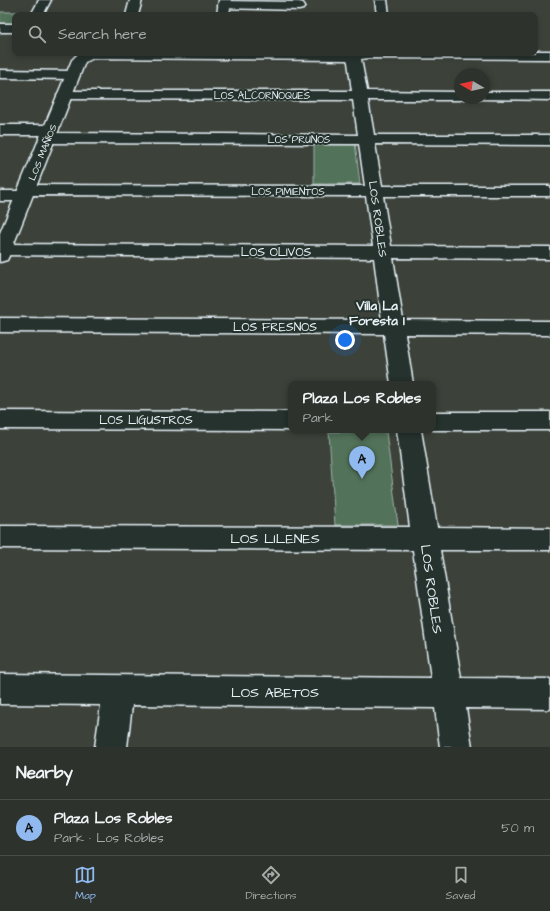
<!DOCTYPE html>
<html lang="en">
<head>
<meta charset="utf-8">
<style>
  :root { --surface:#2d322c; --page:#393e38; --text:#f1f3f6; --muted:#a7aaa9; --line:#484d48; --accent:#90b9f0 }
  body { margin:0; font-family:"Architects Daughter",sans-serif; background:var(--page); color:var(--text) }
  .compass { position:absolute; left:454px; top:68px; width:36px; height:36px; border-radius:50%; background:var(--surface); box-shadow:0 2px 6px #0003; rotate:279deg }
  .you { position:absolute; left:345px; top:340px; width:14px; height:14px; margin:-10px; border:3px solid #fff; border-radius:50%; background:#1a73e8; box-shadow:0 0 0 6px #1a73e833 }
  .badge { display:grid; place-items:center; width:26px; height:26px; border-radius:50%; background:var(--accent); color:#111; font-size:13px; font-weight:700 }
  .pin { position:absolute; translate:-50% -33px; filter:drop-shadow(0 1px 2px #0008) }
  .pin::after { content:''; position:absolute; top:21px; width:14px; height:12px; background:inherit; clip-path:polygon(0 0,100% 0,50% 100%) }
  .popup { position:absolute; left:288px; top:381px; width:148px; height:52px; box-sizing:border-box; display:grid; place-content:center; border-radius:8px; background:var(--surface); filter:drop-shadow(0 1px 3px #0005); font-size:13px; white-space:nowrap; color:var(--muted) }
  .popup b { font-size:15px; color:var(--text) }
  .popup::after { content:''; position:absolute; left:50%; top:100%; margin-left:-8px; border:8px solid transparent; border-top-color:var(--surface) }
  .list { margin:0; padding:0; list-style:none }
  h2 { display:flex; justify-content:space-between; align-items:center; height:52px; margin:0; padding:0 16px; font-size:17px }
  h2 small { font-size:13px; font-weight:400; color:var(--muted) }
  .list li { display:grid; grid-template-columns:26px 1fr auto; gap:12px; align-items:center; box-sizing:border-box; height:56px; padding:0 16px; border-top:1px solid var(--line) }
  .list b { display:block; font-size:15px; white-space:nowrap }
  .list p { margin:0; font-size:13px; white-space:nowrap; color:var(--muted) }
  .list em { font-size:13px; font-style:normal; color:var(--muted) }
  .icon { flex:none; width:22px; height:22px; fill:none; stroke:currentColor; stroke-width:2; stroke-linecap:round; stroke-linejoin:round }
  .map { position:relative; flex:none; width:550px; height:747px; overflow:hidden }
  .search { position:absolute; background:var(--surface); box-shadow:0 2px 6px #0003; left:12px; right:12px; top:12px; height:44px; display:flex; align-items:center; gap:10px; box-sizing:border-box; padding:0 14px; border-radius:8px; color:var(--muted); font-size:15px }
  .sheet { height:108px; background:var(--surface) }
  nav { display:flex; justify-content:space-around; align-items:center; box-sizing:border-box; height:56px; border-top:1px solid var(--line); background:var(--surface); font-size:11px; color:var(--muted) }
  nav a { display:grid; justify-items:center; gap:2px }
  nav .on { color:var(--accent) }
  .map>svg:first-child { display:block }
</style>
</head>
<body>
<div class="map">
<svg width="550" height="747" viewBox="0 0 550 747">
  <rect width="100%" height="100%" fill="#3c423a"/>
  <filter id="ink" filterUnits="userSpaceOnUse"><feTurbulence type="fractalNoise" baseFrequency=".025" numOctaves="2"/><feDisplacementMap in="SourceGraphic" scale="8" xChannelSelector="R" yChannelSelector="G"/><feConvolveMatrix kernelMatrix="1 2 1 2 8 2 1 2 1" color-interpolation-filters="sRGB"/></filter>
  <g filter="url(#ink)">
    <g fill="#53725a" stroke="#9eb2a9">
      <path d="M0 12H34L32 15H15V26H0Z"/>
      <path d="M314 142H355L360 184H314Z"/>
      <path d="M329 432H386L398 525H335Z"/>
    </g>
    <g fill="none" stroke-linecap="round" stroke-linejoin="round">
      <defs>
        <g id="street">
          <path d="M39 0H51L43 15H31Z"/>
          <path d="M130 0H142L138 15H126Z"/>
          <path d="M375 0H387L389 15H377Z"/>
          <path d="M224 1 299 2 303 3 305 6 303 9 299 10 220 8 218 5 220 2Z"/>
          <rect x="0" y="24" width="15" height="8"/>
          <path d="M535 51H550V59L369 58 361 59 367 91 460 92V98H466L460 100H368L374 135H550V145L375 144 382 186H550V196H383L391 246 550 247V259L393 258 403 320 550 321V335L405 334 413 384H391L384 334 0 332V318L382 320 374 258 0 255V245L2 244 373 246 366 196 32 195 30 200 24 201H0V191H18L20 186 26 185 365 186 359 144 47 143 41 141 39 138 42 135H0V125H50L55 127 58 130 55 133 358 135 353 100 64 99 59 98 57 95 59 92 64 91H352L348 62 347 60 218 59 213 58 211 55 213 53H535Z"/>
          <path d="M0 70 72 71 77 72 79 75 77 78 72 79 0 78Z"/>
          <path d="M484 92H550V100L479 99 478 98H484Z"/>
          <path d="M0 411 291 412V430L0 429Z"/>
          <rect x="433" y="412" width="117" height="18"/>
          <path d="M397 430H421L437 527 550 528V550H440L461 678 550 679V709L466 708 472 747H440L435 708 132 705 127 747H95L101 705 0 704V674L431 678 413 550 0 548V526L410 527Z"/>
        </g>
        <g id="secondary">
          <path d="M219 0H231L229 15H217Z"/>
          <path d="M79 53H225L223 58 218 59 94 58 85 62 9 256 7 260 0 262V233L72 60Z"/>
        </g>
      </defs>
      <use href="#street" stroke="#e8f1f8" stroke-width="3"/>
      <use href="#secondary" stroke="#e8f1f8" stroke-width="3"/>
      <use href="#street" fill="#26332d" fill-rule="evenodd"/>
      <use href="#secondary" fill="#26332d" fill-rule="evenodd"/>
    </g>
  </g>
  <g text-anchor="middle" stroke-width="4" stroke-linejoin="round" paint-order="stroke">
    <g font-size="10" fill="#e8f1f8" stroke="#26332d">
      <text x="262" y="99">LOS ALCORNOQUES</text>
      <text x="299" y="143">LOS PRUNOS</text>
      <text transform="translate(42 152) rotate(-68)" y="4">LOS MAÑÍOS</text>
      <text x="288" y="195">LOS PIMIENTOS</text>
    </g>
    <g font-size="12" fill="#e8f1f8" stroke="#26332d">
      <text transform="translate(378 219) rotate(82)" y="4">LOS ROBLES</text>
      <text x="276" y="256">LOS OLIVOS</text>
      <text x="275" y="331">LOS FRESNOS</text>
      <text x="146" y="424">LOS LIGUSTROS</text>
    </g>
    <g font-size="13" font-weight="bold" fill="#e8f1f8" stroke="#26332d">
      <text x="377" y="310">Villa La<tspan x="377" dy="15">Foresta I</tspan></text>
    </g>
    <g font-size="14" fill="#e8f1f8" stroke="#26332d">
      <text x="275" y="543">LOS LILENES</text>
      <text transform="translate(432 589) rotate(82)" y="5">LOS ROBLES</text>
      <text x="275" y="697">LOS ABETOS</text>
    </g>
  </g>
</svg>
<svg class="compass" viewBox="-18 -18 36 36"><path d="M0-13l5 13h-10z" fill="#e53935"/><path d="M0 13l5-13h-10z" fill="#a7aaa9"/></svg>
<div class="you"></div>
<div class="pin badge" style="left:362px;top:479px">A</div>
<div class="popup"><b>Plaza Los Robles</b>Park</div>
<div class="search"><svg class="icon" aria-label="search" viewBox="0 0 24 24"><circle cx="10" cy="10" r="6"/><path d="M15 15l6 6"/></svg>Search here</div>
</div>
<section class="sheet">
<h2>Nearby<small></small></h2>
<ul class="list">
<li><span class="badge">A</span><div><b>Plaza Los Robles</b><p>Park · Los Robles</p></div><em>50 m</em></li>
</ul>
</section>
<nav>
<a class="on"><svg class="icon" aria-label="map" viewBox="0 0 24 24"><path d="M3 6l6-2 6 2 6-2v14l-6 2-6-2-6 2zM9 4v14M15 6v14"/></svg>Map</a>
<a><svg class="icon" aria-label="directions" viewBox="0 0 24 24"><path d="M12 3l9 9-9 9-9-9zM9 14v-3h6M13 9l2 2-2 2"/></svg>Directions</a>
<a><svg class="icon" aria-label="saved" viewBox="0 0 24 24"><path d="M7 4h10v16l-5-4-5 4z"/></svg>Saved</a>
</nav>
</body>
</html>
